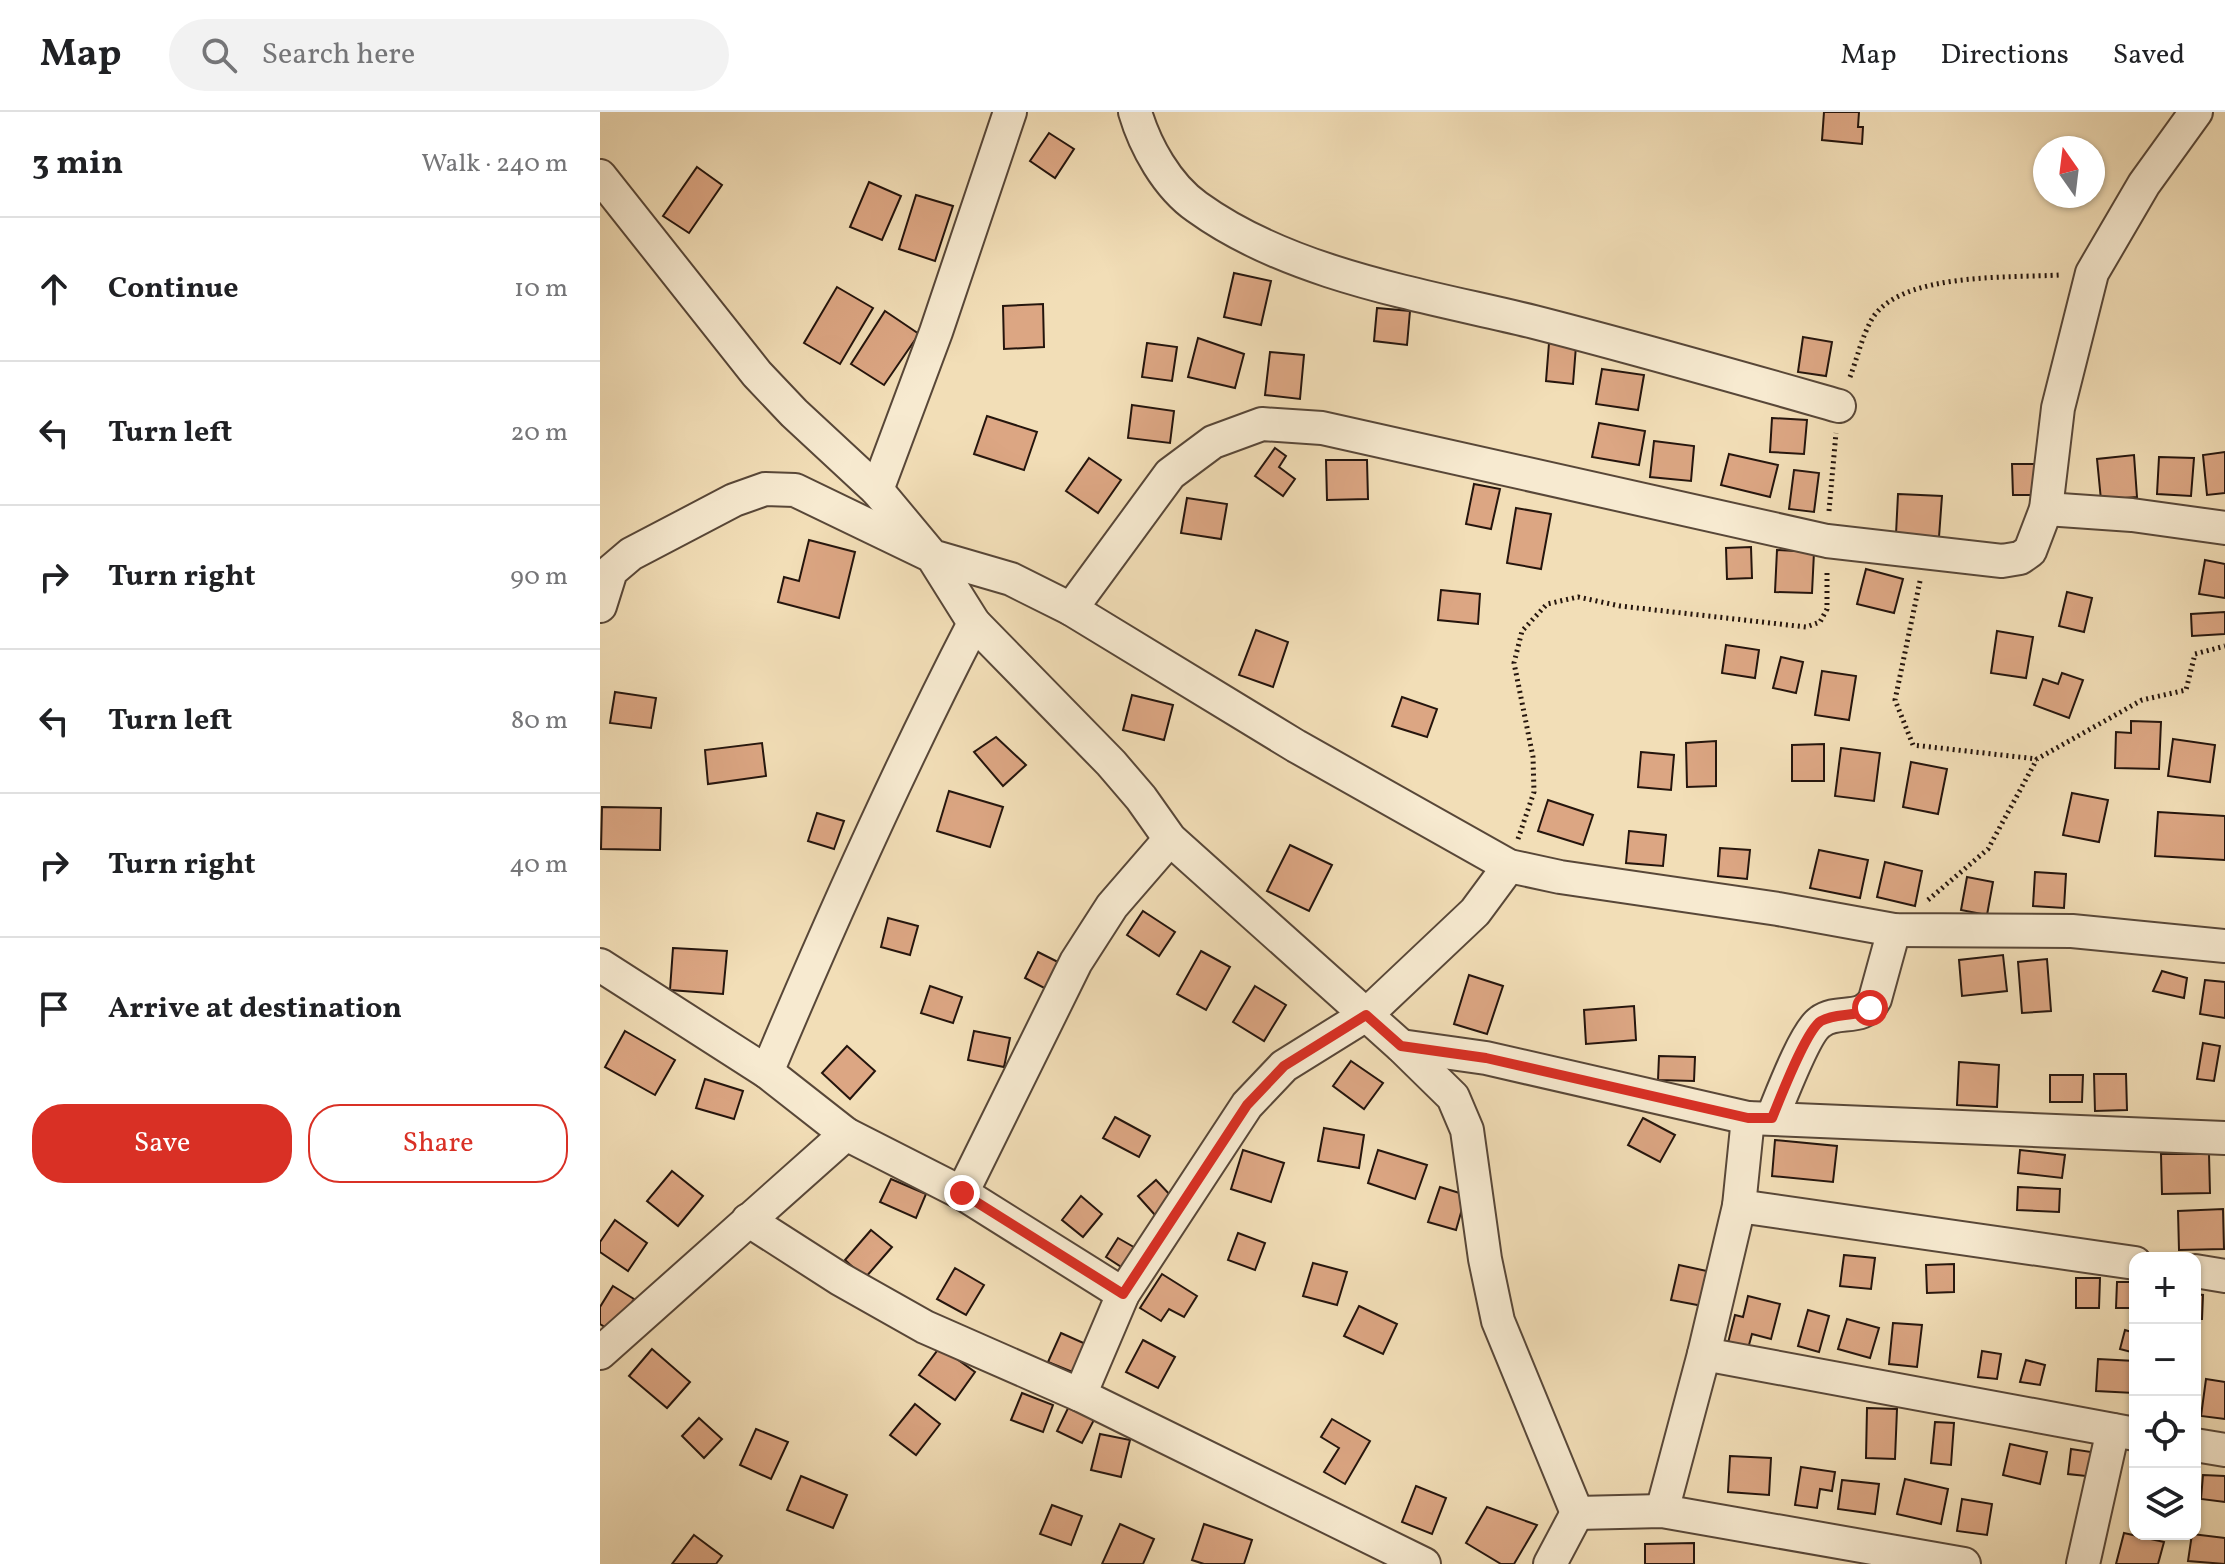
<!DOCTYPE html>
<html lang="en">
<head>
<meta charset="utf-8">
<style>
  :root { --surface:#fff; --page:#f2f2f2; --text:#202124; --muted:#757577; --line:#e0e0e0; --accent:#d93025 }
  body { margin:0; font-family:Vollkorn,serif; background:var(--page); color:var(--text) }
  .controls { position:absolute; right:24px; bottom:24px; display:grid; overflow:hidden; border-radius:16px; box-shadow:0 2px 6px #0004 }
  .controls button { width:72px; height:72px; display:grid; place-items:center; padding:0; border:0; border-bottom:2px solid var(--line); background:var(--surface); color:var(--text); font:40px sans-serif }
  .compass { position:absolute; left:1433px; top:24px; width:72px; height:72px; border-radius:50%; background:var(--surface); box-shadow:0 2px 6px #0004; rotate:346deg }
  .stop { position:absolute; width:24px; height:24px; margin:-18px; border:6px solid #d93025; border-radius:50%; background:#fff }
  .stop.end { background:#d93025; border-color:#fff; box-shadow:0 2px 8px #0008 }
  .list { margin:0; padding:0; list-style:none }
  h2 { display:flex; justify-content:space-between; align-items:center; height:104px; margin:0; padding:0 32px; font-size:34px }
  h2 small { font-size:26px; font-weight:400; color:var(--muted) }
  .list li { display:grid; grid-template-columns:52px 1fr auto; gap:24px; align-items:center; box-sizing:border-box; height:144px; padding:0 32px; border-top:2px solid var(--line) }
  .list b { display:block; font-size:30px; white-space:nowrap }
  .list em { font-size:26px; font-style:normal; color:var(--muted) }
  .actions { display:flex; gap:16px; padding:24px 32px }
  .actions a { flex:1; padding:18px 0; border:2px solid var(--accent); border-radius:32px; text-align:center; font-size:28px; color:var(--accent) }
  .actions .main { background:var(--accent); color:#fff }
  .icon { flex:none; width:44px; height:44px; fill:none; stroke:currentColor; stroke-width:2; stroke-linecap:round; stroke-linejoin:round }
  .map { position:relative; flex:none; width:1625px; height:1452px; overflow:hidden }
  header { display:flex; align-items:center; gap:48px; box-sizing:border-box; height:112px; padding:0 40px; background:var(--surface); border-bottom:2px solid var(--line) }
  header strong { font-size:38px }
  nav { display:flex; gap:44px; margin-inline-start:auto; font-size:28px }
  .search { width:560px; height:72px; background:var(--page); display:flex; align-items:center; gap:20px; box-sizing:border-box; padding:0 28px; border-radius:44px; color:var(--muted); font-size:30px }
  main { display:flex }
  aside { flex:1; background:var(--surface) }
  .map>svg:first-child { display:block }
</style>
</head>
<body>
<header>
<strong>Map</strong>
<div class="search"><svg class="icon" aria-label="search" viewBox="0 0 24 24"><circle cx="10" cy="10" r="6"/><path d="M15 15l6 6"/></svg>Search here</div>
<nav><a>Map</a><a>Directions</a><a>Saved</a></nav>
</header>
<main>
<aside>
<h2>3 min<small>Walk · 240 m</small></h2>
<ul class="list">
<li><svg class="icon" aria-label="ahead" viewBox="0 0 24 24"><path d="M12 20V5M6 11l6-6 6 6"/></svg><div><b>Continue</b></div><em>10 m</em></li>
<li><svg class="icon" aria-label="left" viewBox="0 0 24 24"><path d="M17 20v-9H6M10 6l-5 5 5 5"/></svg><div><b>Turn left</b></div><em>20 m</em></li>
<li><svg class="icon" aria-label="right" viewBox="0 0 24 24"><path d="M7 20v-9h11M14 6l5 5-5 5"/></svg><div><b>Turn right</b></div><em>90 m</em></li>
<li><svg class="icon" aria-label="left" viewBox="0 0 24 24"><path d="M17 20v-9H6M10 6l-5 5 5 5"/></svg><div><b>Turn left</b></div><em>80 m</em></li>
<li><svg class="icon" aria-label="right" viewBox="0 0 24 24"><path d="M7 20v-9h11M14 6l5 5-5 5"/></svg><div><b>Turn right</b></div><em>40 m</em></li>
<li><svg class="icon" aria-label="arrive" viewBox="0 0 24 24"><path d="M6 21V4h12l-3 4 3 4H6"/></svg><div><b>Arrive at destination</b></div></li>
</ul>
<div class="actions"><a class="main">Save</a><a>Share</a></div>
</aside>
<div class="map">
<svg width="1625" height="1452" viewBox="0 0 1625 1452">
  <rect width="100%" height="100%" fill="#f2deb7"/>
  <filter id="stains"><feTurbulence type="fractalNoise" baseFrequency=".0025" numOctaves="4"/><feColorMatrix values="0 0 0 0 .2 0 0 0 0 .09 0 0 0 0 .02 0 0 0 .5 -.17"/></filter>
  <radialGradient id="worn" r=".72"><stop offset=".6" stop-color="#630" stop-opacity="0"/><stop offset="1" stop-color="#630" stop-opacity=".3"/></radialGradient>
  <g fill="#dca683" stroke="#25150d" stroke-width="2">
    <path d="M1224 0H1259L1258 15H1263L1262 32 1222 28Z"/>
    <path d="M449 21 474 37 455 66 430 49Z"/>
    <path d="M97 55 122 73 89 121 63 104Z"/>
    <path d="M269 70 301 84 282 128 250 115Z"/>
    <path d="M316 83 353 94 335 149 299 137Z"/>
    <path d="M634 161 671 169 661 213 624 205Z"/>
    <path d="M237 175 273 196 240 252 204 231Z"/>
    <path d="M443 192 444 235 404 237 403 194Z"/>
    <path d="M777 196 810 199 807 233 774 229Z"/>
    <path d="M285 199 319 222 284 273 251 252Z"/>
    <path d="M1203 225 1232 230 1226 264 1198 260Z"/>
    <path d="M598 226 644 242 635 276 588 265Z"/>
    <path d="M547 231 577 235 572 269 542 265Z"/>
    <path d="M949 231 976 234 973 272 946 269Z"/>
    <path d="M670 240 704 243 700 287 665 283Z"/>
    <path d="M1002 257 1044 263 1038 298 996 292Z"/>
    <path d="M532 293 574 299 570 331 528 326Z"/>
    <path d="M387 304 437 320 424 358 374 342Z"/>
    <path d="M1172 306 1207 308 1204 342 1170 340Z"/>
    <path d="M999 311 1045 319 1039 353 992 345Z"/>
    <path d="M1054 329 1094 334 1091 369 1050 365Z"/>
    <path d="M675 336 686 344 679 355 695 367 683 384 655 364Z"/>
    <path d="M1625 340V381L1607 383 1603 343Z"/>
    <path d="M1129 342 1178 353 1170 385 1121 373Z"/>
    <path d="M1534 343 1537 385 1501 388 1497 347Z"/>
    <path d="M1559 345 1594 346 1591 384 1557 382Z"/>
    <path d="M489 346 521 368 498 401 466 379Z"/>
    <path d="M726 348H767L768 387 727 388Z"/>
    <path d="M1412 352H1438V383H1413Z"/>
    <path d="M1194 358 1219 361 1214 400 1189 397Z"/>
    <path d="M874 372 900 377 891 417 866 412Z"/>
    <path d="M1298 382 1342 384 1339 425 1296 422Z"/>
    <path d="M587 386 627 392 621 427 581 421Z"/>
    <path d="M916 396 951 402 941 457 907 451Z"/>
    <path d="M209 428 255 440 239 506 178 490 184 465 199 469Z"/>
    <path d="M1151 435 1152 466 1127 467 1126 436Z"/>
    <path d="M1177 438 1214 440 1212 481 1175 480Z"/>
    <path d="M1605 448 1625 452V486L1599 482Z"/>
    <path d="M1266 457 1303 467 1294 501 1257 492Z"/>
    <path d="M841 478 880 482 878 512 838 508Z"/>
    <path d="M1467 480 1492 486 1484 520 1459 514Z"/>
    <path d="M1625 500V522L1592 524 1591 502Z"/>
    <path d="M656 518 688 530 673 575 639 563Z"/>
    <path d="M1397 519 1433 525 1426 566 1391 561Z"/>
    <path d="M1126 533 1159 538 1155 566 1122 561Z"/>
    <path d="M1181 545 1203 550 1196 581 1173 576Z"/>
    <path d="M1222 559 1256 564 1249 608 1215 603Z"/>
    <path d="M1462 561 1483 568 1469 606 1434 593 1443 567 1458 572Z"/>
    <path d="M15 580 56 586 51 616 10 611Z"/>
    <path d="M532 583 573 593 564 628 523 618Z"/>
    <path d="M802 585 837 597 827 625 792 614Z"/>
    <path d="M1531 609 1561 610 1559 657 1515 656 1516 620 1531 621Z"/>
    <path d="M396 625 426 653 403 674 374 640Z"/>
    <path d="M1573 627 1615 633 1610 670 1568 664Z"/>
    <path d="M1116 629V674L1087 675 1086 631Z"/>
    <path d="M162 631 166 664 108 672 105 638Z"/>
    <path d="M1224 632V669H1192V633Z"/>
    <path d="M1241 636 1280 641 1274 689 1235 684Z"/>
    <path d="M1041 640 1074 643 1071 678 1038 675Z"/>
    <path d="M1311 650 1347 657 1338 702 1303 695Z"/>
    <path d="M349 679 403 695 390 735 337 719Z"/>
    <path d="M1472 681 1508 688 1499 730 1463 723Z"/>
    <path d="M948 688 993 703 983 733 938 719Z"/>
    <path d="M2 695 61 696 60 738 1 737Z"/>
    <path d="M1558 700 1625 704V748L1555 744Z"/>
    <path d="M217 701 244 709 234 737 208 729Z"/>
    <path d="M1029 719 1066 723 1063 754 1026 751Z"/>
    <path d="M690 733 732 753 709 799 667 779Z"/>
    <path d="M1120 736 1150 738 1147 767 1118 764Z"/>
    <path d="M1219 738 1268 748 1260 786 1210 776Z"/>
    <path d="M1285 750 1322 759 1315 794 1277 785Z"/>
    <path d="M1435 760 1466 762 1464 796 1433 794Z"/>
    <path d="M1367 765 1393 770 1387 803 1361 798Z"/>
    <path d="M543 799 575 820 559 844 527 823Z"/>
    <path d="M288 806 318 814 310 843 281 835Z"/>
    <path d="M73 836 127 839 123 882 70 878Z"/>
    <path d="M601 839 630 855 606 898 577 882Z"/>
    <path d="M438 840 464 853 450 879 425 866Z"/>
    <path d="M1403 843 1407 879 1362 884 1359 848Z"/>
    <path d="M1447 847 1451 899 1422 901 1418 850Z"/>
    <path d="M1562 859 1587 866 1584 886 1553 879Z"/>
    <path d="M869 863 903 874 887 922 854 912Z"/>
    <path d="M1605 868 1625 870V906L1600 902Z"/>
    <path d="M330 874 362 885 353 911 321 901Z"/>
    <path d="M655 874 686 893 664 929 633 910Z"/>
    <path d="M1034 894 1036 928 986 932 984 898Z"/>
    <path d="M25 919 75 948 55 983 5 955Z"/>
    <path d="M374 919 410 926 404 955 368 948Z"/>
    <path d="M1603 931 1620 934 1614 969 1597 967Z"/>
    <path d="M247 934 275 959 250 987 222 961Z"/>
    <path d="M1059 944 1095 945 1094 969 1058 968Z"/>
    <path d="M751 949 783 971 764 997 733 974Z"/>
    <path d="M1359 950 1399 953 1397 995 1357 993Z"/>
    <path d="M1494 962H1526L1527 998 1495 999Z"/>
    <path d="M1450 963H1483L1482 990H1450Z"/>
    <path d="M105 967 143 979 134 1007 96 996Z"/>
    <path d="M515 1005 550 1024 539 1045 503 1026Z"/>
    <path d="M1043 1006 1075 1023 1060 1050 1028 1033Z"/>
    <path d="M724 1016 764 1023 759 1056 718 1049Z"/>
    <path d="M1175 1028 1237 1034 1233 1070 1172 1064Z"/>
    <path d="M643 1038 684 1051 671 1090 631 1077Z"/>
    <path d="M778 1038 827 1053 815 1087 768 1071Z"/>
    <path d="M1420 1038 1465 1043 1462 1066 1418 1061Z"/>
    <path d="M1561 1042H1609L1610 1081 1562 1082Z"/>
    <path d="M72 1059 103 1084 78 1114 47 1089Z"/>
    <path d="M291 1067 326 1082 316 1106 280 1090Z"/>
    <path d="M556 1068 573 1086 555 1103 538 1084Z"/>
    <path d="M840 1075 866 1083 856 1118 828 1110Z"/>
    <path d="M1418 1075 1460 1077 1459 1100 1417 1098Z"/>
    <path d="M481 1084 502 1102 483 1125 462 1108Z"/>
    <path d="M1623 1097 1624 1137 1579 1138 1578 1099Z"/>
    <path d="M15 1108 47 1131 28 1159 0 1140V1130Z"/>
    <path d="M271 1118 292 1135 265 1166 245 1148Z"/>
    <path d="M638 1121 665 1131 655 1158 628 1148Z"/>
    <path d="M518 1126 539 1138 526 1158 506 1145Z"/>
    <path d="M1244 1143 1275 1146 1271 1177 1240 1174Z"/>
    <path d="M713 1151 747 1160 737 1193 703 1184Z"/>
    <path d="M1354 1152V1180L1327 1181 1326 1153Z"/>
    <path d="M1079 1153 1116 1161 1108 1195 1071 1188Z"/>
    <path d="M355 1156 384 1173 366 1203 337 1187Z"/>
    <path d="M562 1162 597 1184 584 1205 569 1197 561 1209 540 1196Z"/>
    <path d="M1476 1166H1500L1499 1196H1476Z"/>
    <path d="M1517 1170H1535V1196H1516Z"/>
    <path d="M13 1174 34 1187 13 1220 0 1212V1195Z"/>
    <path d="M1595 1182 1603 1183 1602 1207H1595Z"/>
    <path d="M1148 1184 1180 1192 1171 1227 1152 1222 1147 1240 1127 1235 1135 1203 1143 1205Z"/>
    <path d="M759 1194 797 1212 783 1242 744 1224Z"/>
    <path d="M1208 1198 1229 1204 1219 1240 1198 1234Z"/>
    <path d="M1247 1207 1279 1216 1270 1246 1238 1237Z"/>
    <path d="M1293 1211 1322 1213 1317 1255 1289 1252Z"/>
    <path d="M1525 1218 1535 1221V1241L1520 1237Z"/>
    <path d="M461 1221 488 1233 475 1261 448 1250Z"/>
    <path d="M543 1228 575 1245 558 1276 526 1260Z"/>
    <path d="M340 1235 375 1260 355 1288 319 1263Z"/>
    <path d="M52 1237 90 1270 67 1296 29 1264Z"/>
    <path d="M1382 1239 1401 1242 1397 1267 1378 1265Z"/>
    <path d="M1498 1247 1535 1249 1534 1281 1496 1279Z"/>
    <path d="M1426 1248 1445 1253 1440 1273 1420 1270Z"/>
    <path d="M1606 1267 1625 1270V1307L1601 1304Z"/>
    <path d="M422 1281 453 1293 443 1320 411 1308Z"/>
    <path d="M315 1292 340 1312 316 1343 290 1323Z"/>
    <path d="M470 1292 496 1304 482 1331 457 1319Z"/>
    <path d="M1267 1296 1297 1297 1295 1347 1266 1346Z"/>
    <path d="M99 1306 122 1327 104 1346 82 1324Z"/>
    <path d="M732 1307 770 1329 745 1372 724 1360 739 1336 721 1325Z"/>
    <path d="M1335 1310 1354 1311 1351 1353 1331 1351Z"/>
    <path d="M156 1317 188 1330 171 1367 140 1353Z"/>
    <path d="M500 1322 530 1328 521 1365 491 1358Z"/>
    <path d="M1410 1332 1447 1340 1440 1372 1403 1363Z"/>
    <path d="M1471 1337 1498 1341 1495 1365 1468 1362Z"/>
    <path d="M1130 1344 1171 1346 1169 1383 1128 1380Z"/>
    <path d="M1201 1355 1235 1360 1232 1379 1220 1377 1217 1396 1195 1393Z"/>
    <path d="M1603 1363 1625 1364V1390L1601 1387Z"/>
    <path d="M201 1364 247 1383 233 1416 187 1398Z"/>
    <path d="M1305 1367 1348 1377 1341 1412 1297 1402Z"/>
    <path d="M1242 1368 1279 1372 1275 1402 1238 1397Z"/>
    <path d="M816 1374 846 1386 832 1422 802 1410Z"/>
    <path d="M1362 1387 1392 1392 1387 1423 1357 1419Z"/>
    <path d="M452 1393 482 1404 471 1433 440 1422Z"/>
    <path d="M887 1395 937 1413 914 1452H901L866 1431Z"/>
    <path d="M520 1412 554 1427 543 1452H502Z"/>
    <path d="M604 1412 652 1428 644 1452H604L592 1448Z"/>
    <path d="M1524 1421 1564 1430 1558 1452H1516Z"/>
    <path d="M1592 1422 1625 1426V1452L1588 1449Z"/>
    <path d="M94 1423 122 1444 116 1452H72Z"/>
    <path d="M1094 1431V1452H1045V1432Z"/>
  </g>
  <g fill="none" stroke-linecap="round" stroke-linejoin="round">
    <defs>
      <g id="street">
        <path d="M535 0C545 34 567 74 597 95 691 163 823 183 934 210 1036 236 1137 265 1239 294"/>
        <path d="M0 64 157 262 194 301 277 378 332 444 411 467 471 497 696 634 909 754 960 765 1178 797 1294 818 1472 819 1625 834"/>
        <path d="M277 378 336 220 410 0"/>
        <path d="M1446 397 1532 403 1625 416"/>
        <path d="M0 494 11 459 31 442 134 388 165 377 195 378 332 444 374 511 511 651 541 686 570 727 801 934 853 985 867 1018 885 1147 898 1209 977 1401"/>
        <path d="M471 497 570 362 613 330 662 312 722 316 1227 429 1402 449 1420 446 1430 439 1446 397 1458 296 1492 161 1544 72 1596 0"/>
        <path d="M0 853 167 960 246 1022 362 1081 523 1182"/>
        <path d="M801 934 886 946 1148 1006 1625 1026"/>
        <path d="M167 960C231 808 298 658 374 511"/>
        <path d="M1172 1006C1180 987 1205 920 1220 910 1239 896 1262 911 1275 887L1294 818"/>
        <path d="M362 1081 476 850 512 794 570 727"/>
        <path d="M1139 1094 1148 1006"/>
        <path d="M148 1108 240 1167 325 1215 480 1283 824 1452"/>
        <path d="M1595 1159 1625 1164"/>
        <path d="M0 1241 246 1022"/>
        <path d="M1104 1242 1535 1322"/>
        <path d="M480 1283 523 1182 647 993 684 954 766 903 875 800 909 754"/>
        <path d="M1595 1333 1625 1338"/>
        <path d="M1062 1399 1104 1242 1139 1094 1535 1151"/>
        <path d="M977 1401 1062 1399 1364 1452"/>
        <path d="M950 1452 977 1401"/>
        <path d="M1483 1452 1513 1318"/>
      </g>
    </defs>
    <use href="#street" stroke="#584738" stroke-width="36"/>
    <g stroke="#25150d" stroke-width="5" stroke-dasharray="2 4" stroke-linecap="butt">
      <path d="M1250 265C1257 247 1262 224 1272 207 1300 160 1411 166 1460 163"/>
      <path d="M1229 399 1236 321"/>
      <path d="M1320 469 1295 588 1313 633 1437 647"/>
      <path d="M918 727 934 680 933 645 914 551 922 519 947 492 978 485 1020 494 1206 515 1220 510 1227 497V461"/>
      <path d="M1328 788 1388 737 1437 647 1542 588 1586 578 1595 542 1625 534"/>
    </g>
    <use href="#street" stroke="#f7ead0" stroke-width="32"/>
  </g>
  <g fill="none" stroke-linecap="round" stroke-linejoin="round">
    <path stroke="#d93025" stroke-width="10" d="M362 1081 523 1182 647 993 684 954 766 903 801 934 886 946 1148 1006H1172C1180 987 1206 918 1221 909 1237 900 1255 906 1270 896"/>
  </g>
  <rect width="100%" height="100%" filter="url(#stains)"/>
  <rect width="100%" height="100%" fill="url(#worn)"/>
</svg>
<div class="controls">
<button>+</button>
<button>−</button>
<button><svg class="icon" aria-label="locate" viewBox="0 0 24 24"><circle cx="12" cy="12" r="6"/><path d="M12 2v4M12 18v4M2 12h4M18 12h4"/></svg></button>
<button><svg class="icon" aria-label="layers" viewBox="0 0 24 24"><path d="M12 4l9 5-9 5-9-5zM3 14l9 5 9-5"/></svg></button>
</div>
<svg class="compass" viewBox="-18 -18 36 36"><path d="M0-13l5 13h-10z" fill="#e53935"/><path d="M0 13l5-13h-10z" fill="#757577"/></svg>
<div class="stop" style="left:1270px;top:896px"></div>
<div class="stop end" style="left:362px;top:1081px"></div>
</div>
</main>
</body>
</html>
